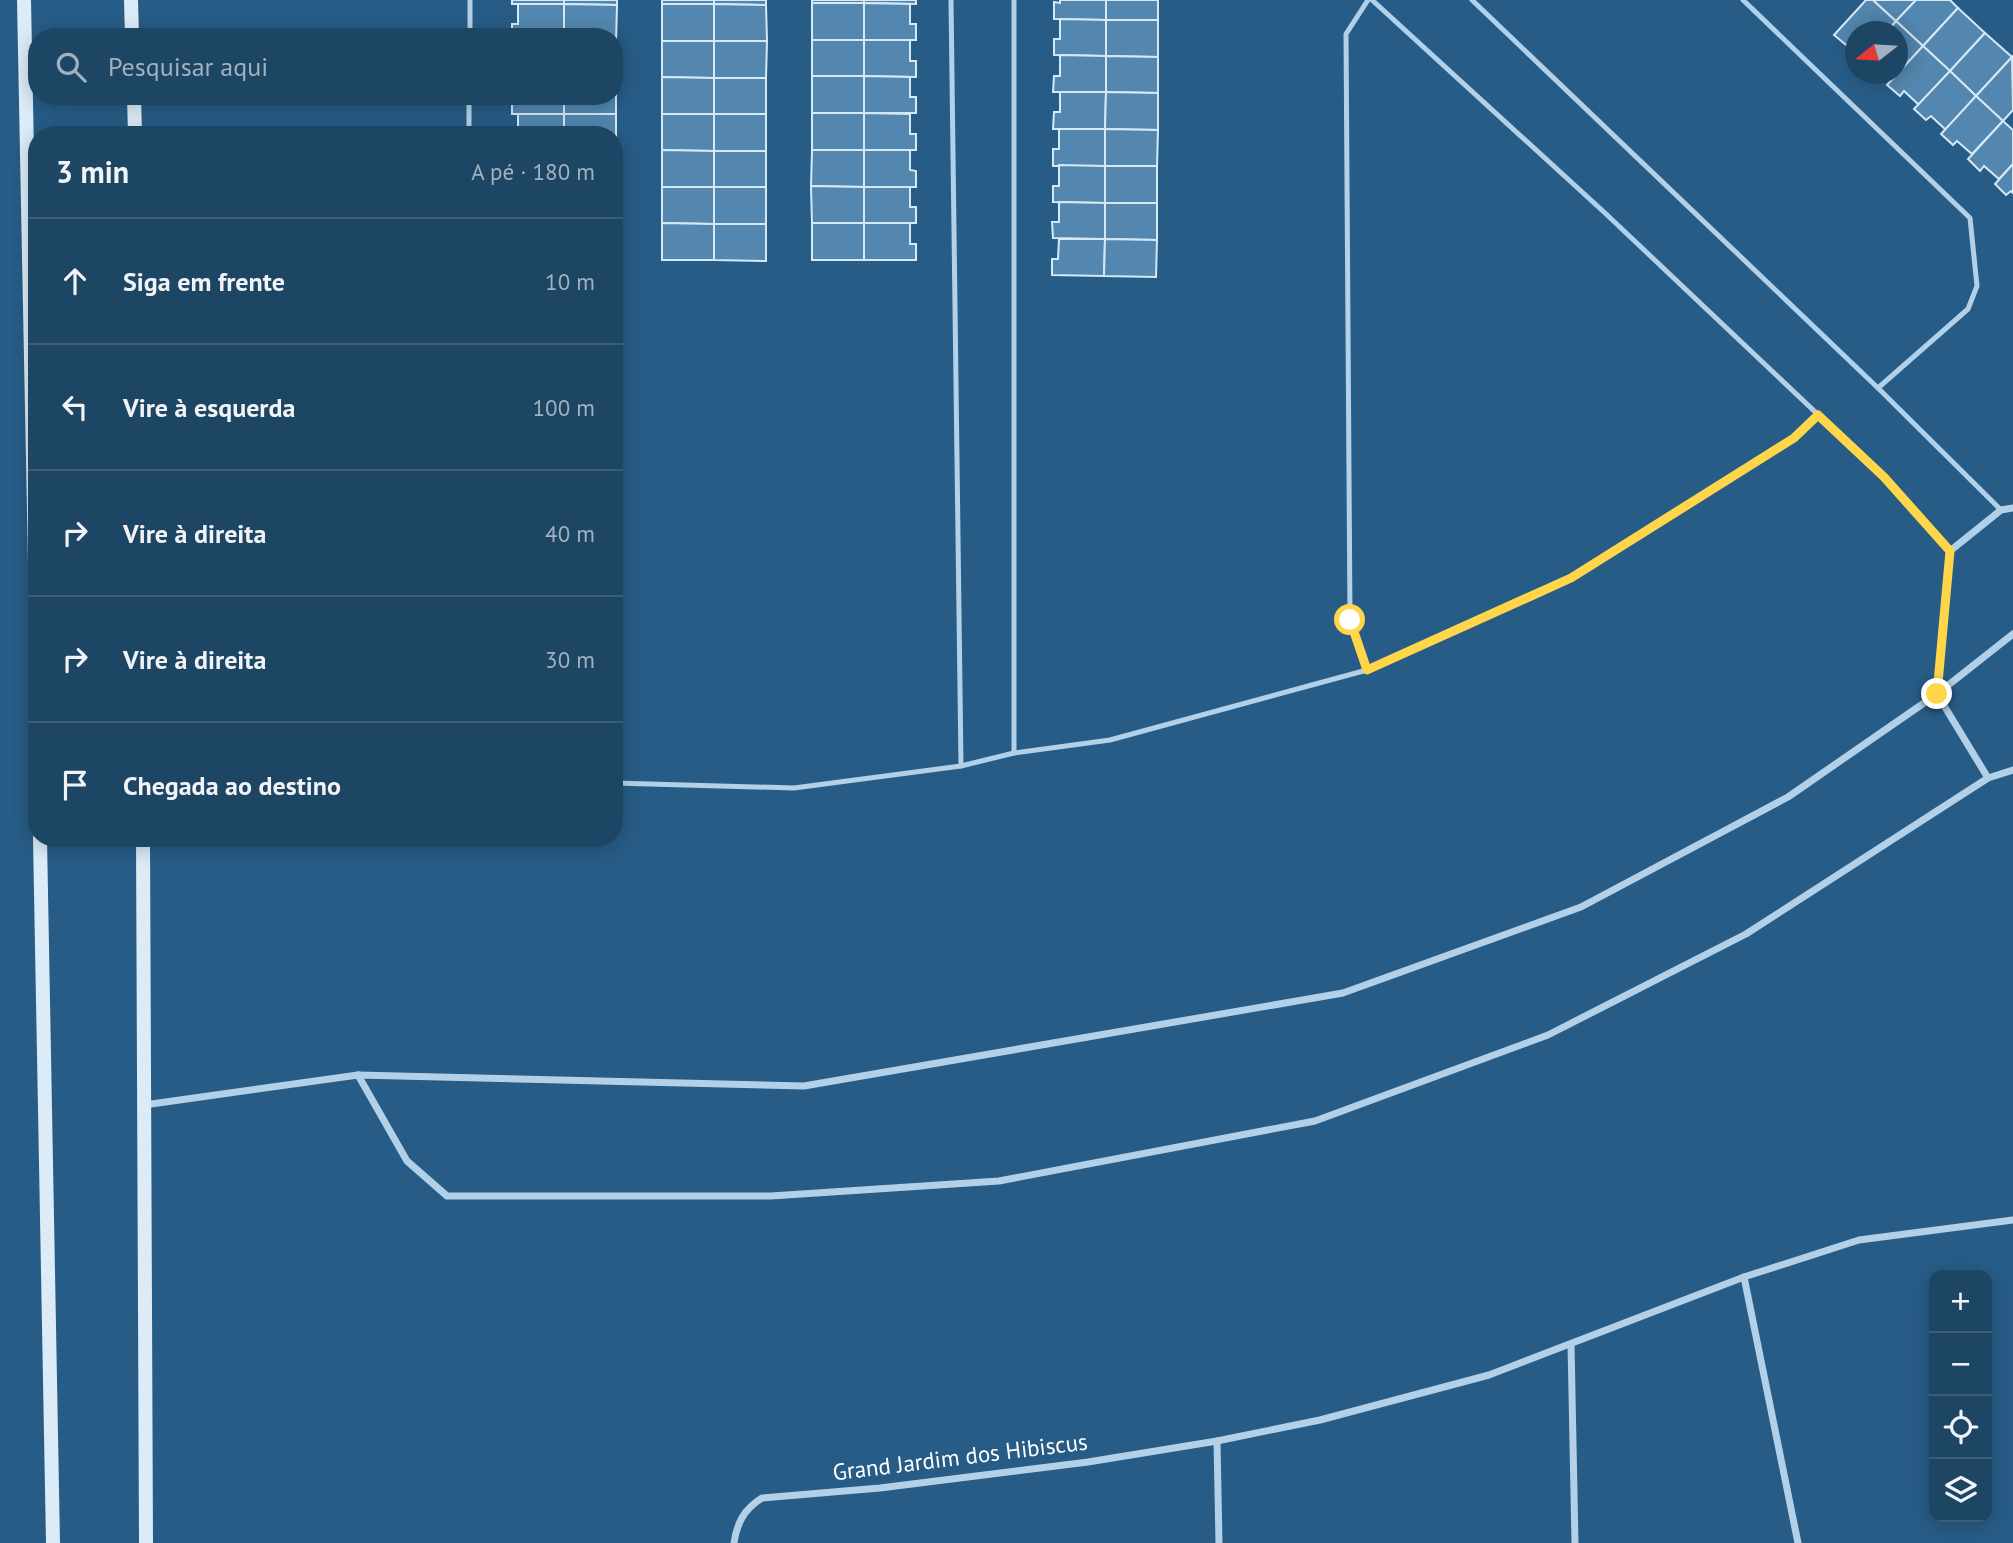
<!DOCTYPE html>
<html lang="pt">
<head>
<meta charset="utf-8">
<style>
  :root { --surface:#1d4564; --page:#2a4f6d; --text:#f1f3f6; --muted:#a0b1bf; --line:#3b5d78 }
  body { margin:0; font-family:"PT Sans",sans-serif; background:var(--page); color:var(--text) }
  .controls { position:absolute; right:21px; bottom:21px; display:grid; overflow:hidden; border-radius:14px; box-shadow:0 4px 18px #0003 }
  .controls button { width:63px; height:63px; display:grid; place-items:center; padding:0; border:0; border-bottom:2px solid var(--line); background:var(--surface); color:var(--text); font:35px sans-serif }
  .compass { position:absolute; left:1845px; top:21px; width:63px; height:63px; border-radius:50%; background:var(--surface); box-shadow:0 4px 18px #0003; rotate:253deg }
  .stop { position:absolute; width:21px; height:21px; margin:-16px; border:5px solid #ffd54a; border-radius:50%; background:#fff }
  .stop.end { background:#ffd54a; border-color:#fff; box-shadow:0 2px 7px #0008 }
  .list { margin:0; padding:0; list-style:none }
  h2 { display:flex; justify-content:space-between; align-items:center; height:91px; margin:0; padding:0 28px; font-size:30px }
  h2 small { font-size:23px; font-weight:400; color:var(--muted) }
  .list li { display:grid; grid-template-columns:46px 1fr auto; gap:21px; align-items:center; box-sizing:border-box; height:126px; padding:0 28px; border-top:2px solid var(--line) }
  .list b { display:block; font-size:26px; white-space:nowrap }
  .list em { font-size:23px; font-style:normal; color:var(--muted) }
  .icon { flex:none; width:38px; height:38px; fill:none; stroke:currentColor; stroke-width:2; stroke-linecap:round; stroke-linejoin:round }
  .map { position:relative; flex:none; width:2013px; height:1543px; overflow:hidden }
  .search { position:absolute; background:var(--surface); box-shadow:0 4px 18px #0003; left:28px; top:28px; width:595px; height:77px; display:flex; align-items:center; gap:18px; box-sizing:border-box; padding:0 24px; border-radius:28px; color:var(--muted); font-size:26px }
  .panel { position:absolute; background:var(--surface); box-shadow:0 4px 18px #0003; left:28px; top:126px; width:595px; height:721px; border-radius:28px }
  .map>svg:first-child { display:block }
</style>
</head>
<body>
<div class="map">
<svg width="2013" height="1543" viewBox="0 0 2013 1543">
  <rect width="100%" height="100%" fill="#275c86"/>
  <g fill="#5387af" stroke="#d5e8f6" stroke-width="2">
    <rect x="512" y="0" width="52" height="4"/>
    <path d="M564 0H617V5L564 4Z"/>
    <rect x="662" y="0" width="52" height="4"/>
    <path d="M714 0H766V5L714 4Z"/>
    <rect x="812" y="0" width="52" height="3"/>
    <path d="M864 0H916V4L864 3Z"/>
    <path d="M1060 0H1106V20L1054 19V2L1060 3Z"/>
    <rect x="1106" y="0" width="52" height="20"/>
    <path d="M1866 0H1873L1896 21 1887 32H1856V46L1850 41 1846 45 1834 35Z"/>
    <path d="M1873 0H1916L1896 21Z"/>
    <path d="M1916 0H1950L1958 8 1923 46 1896 21Z"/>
    <rect x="812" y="3" width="52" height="37"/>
    <path d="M864 3 910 4V24H916V40H864Z"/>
    <path d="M518 4H564V37H512V24H518Z"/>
    <path d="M564 4 617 5 616 41H614V37H564Z"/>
    <rect x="662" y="4" width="52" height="37"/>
    <path d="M714 4 766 5 767 41H714Z"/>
    <path d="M1958 8 1985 33 1950 71 1923 46Z"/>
    <path d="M1060 19 1106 20V56L1054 55V39H1060Z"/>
    <path d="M1106 20H1158V57L1106 56Z"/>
    <path d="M1896 21 1923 46 1898 73V32H1887Z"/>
    <path d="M1985 33 2012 57 1976 96 1950 71Z"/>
    <rect x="812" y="40" width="52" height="36"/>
    <path d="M864 40H910V61H916V77L864 76Z"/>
    <path d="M662 41H714V78L662 77Z"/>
    <path d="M714 41H767L766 78H714Z"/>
    <path d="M1923 46 1950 71 1919 105 1904 91 1900 96 1887 85Z"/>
    <path d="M1060 55 1106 56V92H1053L1054 76H1060Z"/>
    <path d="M1106 56 1158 57V93L1106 92Z"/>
    <path d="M2012 57 2013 110 2003 121 1976 96Z"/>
    <path d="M1950 71 1976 96 1946 130 1931 116 1926 120 1914 109Z"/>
    <rect x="812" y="76" width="52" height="37"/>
    <path d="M864 76 910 77V97H916V113H864Z"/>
    <path d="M662 77 714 78V114H662Z"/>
    <path d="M614 78H616V114H564V96H614Z"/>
    <rect x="714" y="78" width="52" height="36"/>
    <path d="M1060 92H1106L1105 129H1053L1054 112H1060Z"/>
    <path d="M1106 92 1158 93V130L1105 129Z"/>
    <path d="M518 96H564V114H512V97Z"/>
    <path d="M1976 96 2003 121 1972 154 1957 141 1953 145 1941 134Z"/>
    <rect x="812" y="113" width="52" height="37"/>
    <path d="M864 113 910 114V134H916V150H864Z"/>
    <path d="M518 114H564V135H512L518 134Z"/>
    <path d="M564 114H616V151H614V135H564Z"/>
    <path d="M662 114H714V151L662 150Z"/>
    <rect x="714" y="114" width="52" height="37"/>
    <path d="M2003 121 2013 130V164L1999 179 1984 166 1980 171 1968 159Z"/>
    <path d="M1059 129H1105V166H1053V149H1059Z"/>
    <path d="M1105 129 1158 130 1157 166H1105Z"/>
    <path d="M662 150 714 151V187H662Z"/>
    <path d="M812 150H864V187L811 186Z"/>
    <path d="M864 150H910V170L916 171V187H864Z"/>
    <rect x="714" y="151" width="52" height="36"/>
    <path d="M2013 164V193L2011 191 2006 195 1995 184Z"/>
    <path d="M1059 165 1105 166V203L1053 202V186H1059Z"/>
    <rect x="1105" y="166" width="52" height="37"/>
    <path d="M811 186 864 187V223H812Z"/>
    <path d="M662 187H714V224L662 223Z"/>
    <rect x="714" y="187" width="52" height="37"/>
    <path d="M864 187H910V207H916V223H864Z"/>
    <path d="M1059 202 1105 203V239L1053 238 1052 222H1059Z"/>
    <path d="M1105 203H1157V240L1105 239Z"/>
    <path d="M662 223 714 224V260H662Z"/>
    <rect x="812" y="223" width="52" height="37"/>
    <path d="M864 223H910V244H916V260H864Z"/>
    <path d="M714 224H766V261L714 260Z"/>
    <path d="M1059 239H1105L1104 276 1052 275V259H1058Z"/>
    <path d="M1105 239 1157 240 1156 277 1104 276Z"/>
  </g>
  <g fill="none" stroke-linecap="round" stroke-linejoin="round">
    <g stroke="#b2d1e8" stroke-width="5">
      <path d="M951 0 961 766"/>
      <path d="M1014 0V753"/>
      <path d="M1372 0 1605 213 1884 477 1950 551"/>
      <path d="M1472 0 1878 388 2001 510"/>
      <path d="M1743 0 1970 218 1977 286 1968 309 1878 388"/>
      <path d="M470 37V0"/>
      <path d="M469 135V96"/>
      <path d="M1367 670 1350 620 1346 34 1368 0"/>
      <path d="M614 783 794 788 961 766 1014 753 1110 740 1367 670 1571 578 1794 438 1818 415"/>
    </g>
    <g stroke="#b2d1e8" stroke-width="7">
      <path d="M2013 508 2001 510 1950 551 1937 694 1988 778 2013 770"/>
      <path d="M358 1075 407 1161 447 1196H771L999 1181 1315 1121 1548 1035 1746 934 1988 778"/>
      <path d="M144 1105 358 1075 804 1086 1343 993 1581 907 1788 797 1937 694 2013 634"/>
      <path d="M1744 1277 1798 1543"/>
      <path d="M1571 1344 1575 1543"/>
      <path d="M1217 1441 1219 1543"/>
      <path d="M734 1543C737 1523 744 1509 762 1498L880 1488 1088 1462 1217 1441 1320 1420 1489 1375 1744 1277 1859 1240 2013 1220"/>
    </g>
    <g stroke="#dbebf7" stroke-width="14">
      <path d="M24 0 37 665"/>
      <path d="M131 0 132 37"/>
      <path d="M134 96 135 135"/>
      <path d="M40 838 53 1543"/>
      <path d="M143 838 146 1543"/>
    </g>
  </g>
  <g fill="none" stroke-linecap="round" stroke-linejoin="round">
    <path stroke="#ffd54a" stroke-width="9" d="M1350 620 1367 670 1571 578 1794 438 1818 415 1884 477 1950 551 1937 694"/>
  </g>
  <g text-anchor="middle" stroke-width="6" stroke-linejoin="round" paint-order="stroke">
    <g font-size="23" fill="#fff" stroke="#275c86">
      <text transform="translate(960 1457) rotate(-7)" y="8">Grand Jardim dos Hibiscus</text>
    </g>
  </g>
</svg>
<div class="controls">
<button>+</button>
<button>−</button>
<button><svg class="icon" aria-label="locate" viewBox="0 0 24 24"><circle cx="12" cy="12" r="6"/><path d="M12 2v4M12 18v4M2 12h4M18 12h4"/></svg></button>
<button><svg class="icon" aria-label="layers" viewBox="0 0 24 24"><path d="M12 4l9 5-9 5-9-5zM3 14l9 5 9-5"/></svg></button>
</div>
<svg class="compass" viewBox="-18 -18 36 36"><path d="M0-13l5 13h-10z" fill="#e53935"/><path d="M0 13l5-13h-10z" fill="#a0b1bf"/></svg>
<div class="stop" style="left:1350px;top:620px"></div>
<div class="stop end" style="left:1937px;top:694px"></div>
<div class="search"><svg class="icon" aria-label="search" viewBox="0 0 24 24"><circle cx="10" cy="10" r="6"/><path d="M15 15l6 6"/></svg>Pesquisar aqui</div>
<section class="panel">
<h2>3 min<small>A pé · 180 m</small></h2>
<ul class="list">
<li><svg class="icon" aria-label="ahead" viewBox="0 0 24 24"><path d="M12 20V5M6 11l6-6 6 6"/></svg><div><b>Siga em frente</b></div><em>10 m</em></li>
<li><svg class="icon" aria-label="left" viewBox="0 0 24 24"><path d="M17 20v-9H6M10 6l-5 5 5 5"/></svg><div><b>Vire à esquerda</b></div><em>100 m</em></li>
<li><svg class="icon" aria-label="right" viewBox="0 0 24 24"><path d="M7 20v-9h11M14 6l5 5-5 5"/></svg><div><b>Vire à direita</b></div><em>40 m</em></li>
<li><svg class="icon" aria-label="right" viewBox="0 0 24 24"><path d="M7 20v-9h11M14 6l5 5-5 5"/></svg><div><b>Vire à direita</b></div><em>30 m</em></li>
<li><svg class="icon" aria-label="arrive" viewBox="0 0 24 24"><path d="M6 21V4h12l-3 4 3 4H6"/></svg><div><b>Chegada ao destino</b></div></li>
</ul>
</section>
</div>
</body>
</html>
